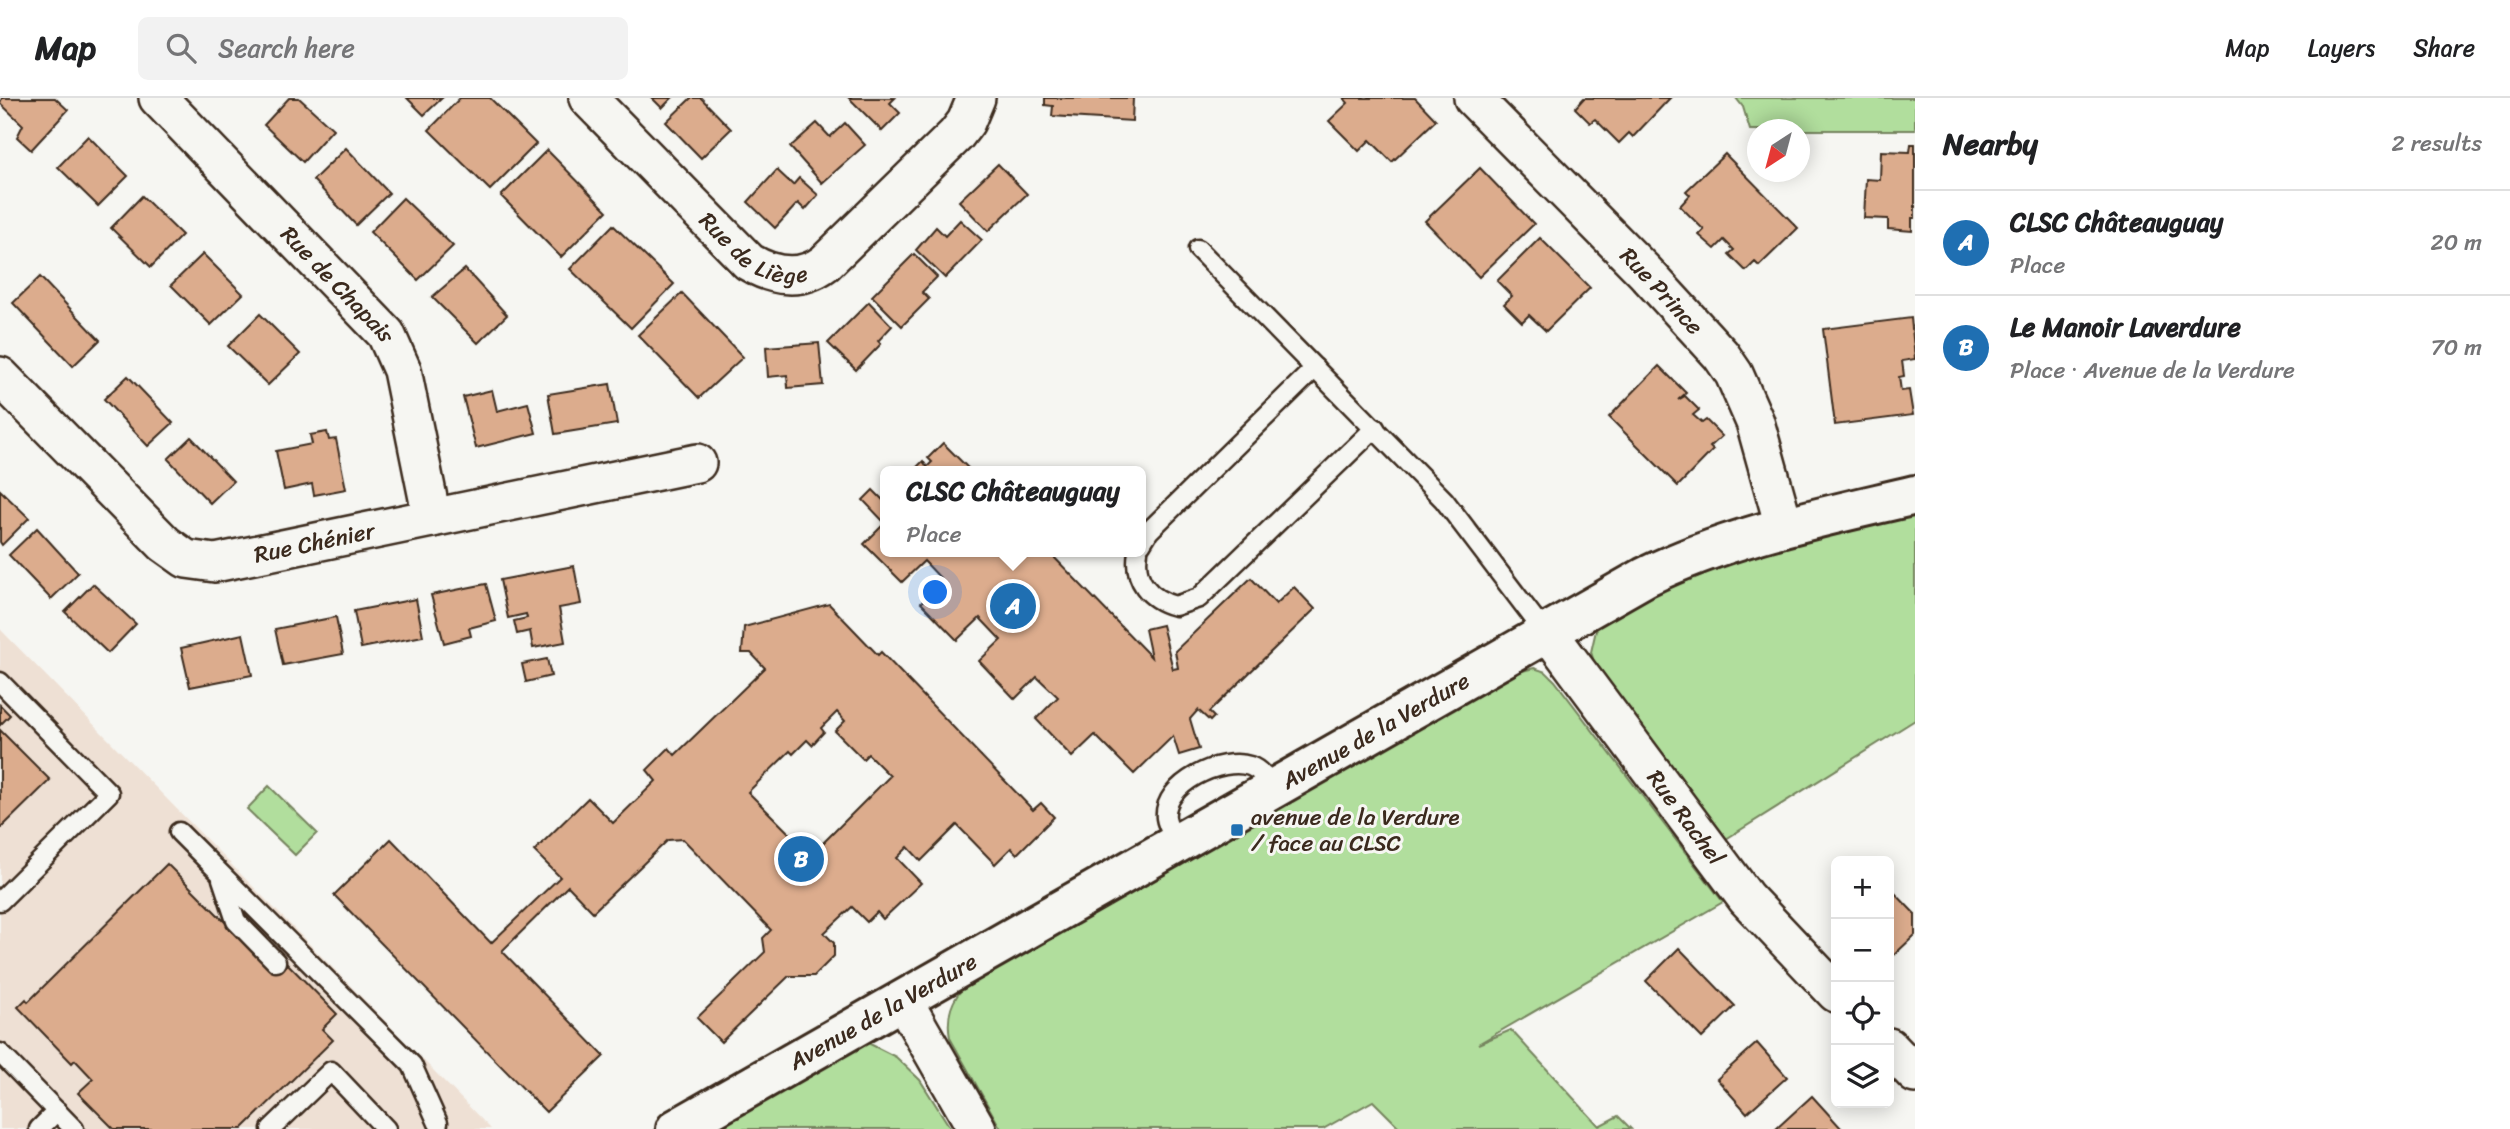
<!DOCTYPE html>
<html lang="en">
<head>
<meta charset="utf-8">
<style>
  :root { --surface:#fff; --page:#f2f2f2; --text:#202124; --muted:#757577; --line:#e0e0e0; --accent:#1f6fb2 }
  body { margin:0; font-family:Sriracha,sans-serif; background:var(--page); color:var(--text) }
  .controls { position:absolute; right:21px; bottom:21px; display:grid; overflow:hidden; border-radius:10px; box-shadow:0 4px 18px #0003 }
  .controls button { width:63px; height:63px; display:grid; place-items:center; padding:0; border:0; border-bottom:2px solid var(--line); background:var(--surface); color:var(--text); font:35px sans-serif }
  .compass { position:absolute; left:1747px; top:21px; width:63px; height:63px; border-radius:50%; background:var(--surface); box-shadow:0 4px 18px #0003; rotate:216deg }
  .you { position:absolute; left:936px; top:495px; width:24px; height:24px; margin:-18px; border:5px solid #fff; border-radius:50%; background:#1a73e8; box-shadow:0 0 0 10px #1a73e833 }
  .badge { display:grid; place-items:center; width:46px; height:46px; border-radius:50%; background:var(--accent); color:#fff; font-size:23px; font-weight:700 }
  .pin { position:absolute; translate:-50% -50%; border:4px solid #fff; box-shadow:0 2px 7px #0006 }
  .popup { position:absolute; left:880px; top:368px; width:266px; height:91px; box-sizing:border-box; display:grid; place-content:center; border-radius:10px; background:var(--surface); filter:drop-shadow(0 2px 5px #0005); font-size:23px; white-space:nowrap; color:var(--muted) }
  .popup b { font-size:26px; color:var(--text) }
  .popup::after { content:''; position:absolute; left:50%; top:100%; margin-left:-14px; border:14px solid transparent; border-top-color:var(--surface) }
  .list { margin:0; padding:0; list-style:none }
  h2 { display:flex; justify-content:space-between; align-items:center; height:91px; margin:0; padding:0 28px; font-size:30px }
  h2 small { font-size:23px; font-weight:400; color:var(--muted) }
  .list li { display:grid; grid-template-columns:46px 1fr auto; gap:21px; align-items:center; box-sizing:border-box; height:105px; padding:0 28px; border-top:2px solid var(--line) }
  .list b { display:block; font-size:26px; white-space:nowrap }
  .list p { margin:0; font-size:23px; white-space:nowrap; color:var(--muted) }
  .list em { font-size:23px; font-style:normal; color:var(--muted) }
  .icon { flex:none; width:38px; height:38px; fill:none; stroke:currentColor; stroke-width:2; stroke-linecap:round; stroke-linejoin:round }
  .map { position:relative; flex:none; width:1915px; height:1031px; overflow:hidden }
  header { display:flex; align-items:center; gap:42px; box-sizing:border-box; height:98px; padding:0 35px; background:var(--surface); border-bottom:2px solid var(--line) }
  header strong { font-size:33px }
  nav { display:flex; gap:38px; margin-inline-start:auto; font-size:24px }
  .search { width:490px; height:63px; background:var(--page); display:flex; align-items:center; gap:18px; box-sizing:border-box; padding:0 24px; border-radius:10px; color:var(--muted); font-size:26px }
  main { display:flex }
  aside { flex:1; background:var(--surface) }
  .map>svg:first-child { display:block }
</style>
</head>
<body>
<header>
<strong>Map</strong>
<div class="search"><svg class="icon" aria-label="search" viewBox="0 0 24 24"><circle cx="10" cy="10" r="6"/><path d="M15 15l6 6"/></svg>Search here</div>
<nav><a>Map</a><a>Layers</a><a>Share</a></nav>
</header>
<main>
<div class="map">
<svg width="1915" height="1031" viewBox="0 0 1915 1031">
  <rect width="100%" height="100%" fill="#f6f6f2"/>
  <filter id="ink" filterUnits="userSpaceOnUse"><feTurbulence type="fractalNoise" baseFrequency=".0143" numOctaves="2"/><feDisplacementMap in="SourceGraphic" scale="14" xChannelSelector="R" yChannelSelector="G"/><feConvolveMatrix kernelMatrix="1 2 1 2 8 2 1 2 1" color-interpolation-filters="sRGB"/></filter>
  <g filter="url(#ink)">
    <path fill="#eee0d4" d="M0 531 491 1031H0Z"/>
    <g fill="#b1de9d" stroke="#76845e" stroke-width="2">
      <path d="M1736 0H1915V32H1750L1743 9Z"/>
      <path d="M1915 415V622L1726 741 1595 567 1591 554 1597 528 1659 492 1742 458Z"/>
      <path d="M1534 570 1546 574 1555 583 1723 804 1478 946 1511 932 1599 1028 1618 1018 1631 1031H1401L1373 1003 1323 1031H1001L950 940C946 918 951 901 967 886L1511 576Z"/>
      <path d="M269 688 317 735 295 757 247 711Z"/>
      <path d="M866 944 896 959 920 982 951 1031H713Z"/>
    </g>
    <g fill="#dcac8d" stroke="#3b2a1e" stroke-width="2" fill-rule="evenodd">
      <path d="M2 0H55L68 12 31 52 17 39 23 27 0 5Z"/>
      <path d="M289 0H299L333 31 303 64 264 27Z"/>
      <path d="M407 0H442L424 17Z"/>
      <path d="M460 0H490L536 46 490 92 429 32Z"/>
      <path d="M652 0H672L662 10Z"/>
      <path d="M691 0H701L731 31 701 60 666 24Z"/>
      <path d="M849 0H895L890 5 900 15 882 33Z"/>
      <path d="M1045 0H1133L1132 23 1052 18 1053 8 1045 7Z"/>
      <path d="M1344 0H1415L1436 22 1392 64 1370 42 1359 53 1329 23 1348 5Z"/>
      <path d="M1670 0 1633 39 1629 35 1619 45 1595 21 1590 25 1575 10 1584 0Z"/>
      <path d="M817 25 830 39 845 25 865 47 822 85 790 49Z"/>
      <path d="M88 38 128 78 98 108 58 69Z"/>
      <path d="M1911 46H1915V120H1912V133L1888 131V121L1864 120 1866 81 1880 82 1881 53 1910 54Z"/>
      <path d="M346 50 389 95 356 127 313 82Z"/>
      <path d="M547 52 607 113 561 159 501 98Z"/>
      <path d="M1725 56 1798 130 1759 168 1755 164 1746 173 1729 156 1734 152 1724 142 1715 151 1699 137 1704 132 1680 108 1690 97 1686 93Z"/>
      <path d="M998 66 1027 96 988 133 959 103Z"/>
      <path d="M1480 70 1534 126 1479 179 1425 123Z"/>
      <path d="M777 72 793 87 799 80 818 97 805 112 798 105 775 130 748 104Z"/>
      <path d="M142 98 182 137 151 169 111 130Z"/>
      <path d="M403 100 453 148 418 182 370 134Z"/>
      <path d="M960 122 982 142 945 180 916 152 936 129 945 138Z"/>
      <path d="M613 127 674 186 631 230 570 171Z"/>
      <path d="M1540 140 1590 190 1546 233 1529 217 1522 224 1504 206 1512 198 1497 183Z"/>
      <path d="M203 156 243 196 211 227 171 187Z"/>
      <path d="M914 156 937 179 922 194 929 201 902 228 872 198Z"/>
      <path d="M465 171 507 217 478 245 432 199Z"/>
      <path d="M40 179 100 242 73 268 13 205Z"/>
      <path d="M682 195 743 259 699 300 638 237Z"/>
      <path d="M869 204 892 228 878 243 881 246 856 272 828 245Z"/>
      <path d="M260 216 300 256 268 287 228 248Z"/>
      <path d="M1911 220 1915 261 1902 263 1904 278 1899 279 1901 293 1909 292 1913 317 1835 327 1823 231Z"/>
      <path d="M819 245 823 287 788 290 787 277 768 279 766 249Z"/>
      <path d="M1659 268 1686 295 1678 302 1685 298 1699 312 1693 317 1702 325 1706 322 1722 338 1710 349 1713 352 1678 388 1609 319Z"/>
      <path d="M128 278 173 325 148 348 104 301Z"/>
      <path d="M610 286 617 326 555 336 548 296Z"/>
      <path d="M492 292 497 313 528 305 536 335 476 350 463 299Z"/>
      <path d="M327 334 329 342 336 341 346 391 314 397 312 386 284 392 276 353 312 346 310 337Z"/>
      <path d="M191 339 233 383 210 405 168 361Z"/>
      <path d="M943 345 971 373H913L923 363 927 369 932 364 928 360Z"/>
      <path d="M0 392 29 420 2 447 0 444Z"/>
      <path d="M873 392 883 402 885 400V425L863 402Z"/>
      <path d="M885 425V454H1049L1151 559 1145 531 1162 527 1173 571 1178 570 1175 553 1251 480 1276 506 1294 489 1315 511 1209 614 1214 619 1210 623 1198 612 1190 621 1199 651 1179 657 1173 638 1134 676 1095 637 1072 659 1036 621 1058 599 1037 579 1015 601 979 563 1001 542 980 520 957 542 921 505 943 483 924 463 902 484 864 446Z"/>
      <path d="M37 430 78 475 51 501 9 457Z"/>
      <path d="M574 468 581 506 559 510 565 544 533 550 530 533 517 536 514 523 527 520 526 516 508 520 500 482Z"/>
      <path d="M93 486 136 526 108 555 65 514Z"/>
      <path d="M486 486 496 523 469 530 471 538 444 545 431 497Z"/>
      <path d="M416 501 423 538 361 550 354 513Z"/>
      <path d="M829 506 878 557 881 554 1033 712 1041 705 1054 719 1017 756 1011 750 995 766 957 727 921 763 908 749 897 760 921 785 883 821 877 814 867 824 852 809 824 835 834 845V858L814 878H789L721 944 697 920 765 854 763 840 771 832 683 741 668 742 593 814 568 788 502 853 604 958 546 1014 334 797 391 741 491 845 560 779 534 753 588 700 613 725 656 683 647 672 669 650 675 657 765 570 751 555H742L744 529ZM837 614 845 623 835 633 863 661 868 656 890 678 811 757 748 694 790 653 793 656 807 642 812 647 824 634 821 630Z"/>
      <path d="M336 519 343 556 283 567 275 531Z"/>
      <path d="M243 536 252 577 190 589 181 550Z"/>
      <path d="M547 561 551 578 526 584 522 566Z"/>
      <path d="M0 607 10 617 0 627Z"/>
      <path d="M0 632 50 682 0 731Z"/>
      <path d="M167 766 270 869 281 859 337 916 322 931 333 942 242 1031H114L78 995 93 981 75 962 72 965 18 909 26 901 28 904Z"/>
      <path d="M1889 789 1915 816V837L1893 858 1889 853Z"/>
      <path d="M1679 850 1735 908 1702 940 1646 883Z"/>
      <path d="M1757 945 1787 979 1747 1015 1717 981Z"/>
      <path d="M1812 998 1842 1031H1776Z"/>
    </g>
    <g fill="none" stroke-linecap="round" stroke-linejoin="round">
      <defs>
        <g id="service">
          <path d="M1198 151 1444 402 1533 519 1548 534"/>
          <path d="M1141 446 1149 433 1315 270"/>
          <path d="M1138 454C1133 482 1149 501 1175 508L1199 500 1375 330"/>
          <path d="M0 584 109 695 0 803"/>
          <path d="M179 734 412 967 438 1025"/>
          <path d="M1177 745C1173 737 1167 728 1166 720 1162 686 1222 658 1250 668 1261 672 1266 681 1272 691"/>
          <path d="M222 781 236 823 276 864"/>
          <path d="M0 955 74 1031"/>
          <path d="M39 1031 57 1013"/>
          <path d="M271 1031 331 973 386 1031"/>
        </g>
        <g id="minor">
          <path id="s1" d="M158 0 386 236 402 272 432 420"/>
          <path id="s2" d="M588 0 749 164C774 179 801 183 825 165L956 37 966 24 976 0"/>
          <path id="s3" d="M1473 0 1645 174 1721 257 1734 276 1755 324 1784 428"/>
          <path id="s4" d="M0 278 165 446 186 461 215 465 697 365"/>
          <path id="s5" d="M1548 534 1746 800 1836 895"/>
          <path d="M903 902 977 1031"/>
          <path d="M1889 949 1915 976"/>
        </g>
        <g id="tertiary">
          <path id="s6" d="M676 1031 1645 479C1731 437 1823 419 1915 397"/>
        </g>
      </defs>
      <use href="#service" stroke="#3b2a1e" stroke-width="23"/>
      <use href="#minor" stroke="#3b2a1e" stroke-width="42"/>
      <use href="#tertiary" stroke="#3b2a1e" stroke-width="44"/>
      <use href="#service" stroke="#f6f6f2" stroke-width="18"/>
      <use href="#minor" stroke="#f6f6f2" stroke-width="37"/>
      <use href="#tertiary" stroke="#f6f6f2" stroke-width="38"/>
    </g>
  </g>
  <rect fill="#1f6fb2" stroke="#f6f6f2" stroke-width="2.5" x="1230" y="725" width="14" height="14" rx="3.5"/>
  <g text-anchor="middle" stroke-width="6" stroke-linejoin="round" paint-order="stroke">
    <g font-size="23" fill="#3b2a1e" stroke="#f6f6f2">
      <text dy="8" stroke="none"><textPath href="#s2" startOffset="228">Rue de Liège</textPath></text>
      <text dy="8" stroke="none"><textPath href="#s1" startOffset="259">Rue de Chapais</textPath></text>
      <text dy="8" stroke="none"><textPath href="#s3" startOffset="270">Rue Prince</textPath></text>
      <text dy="8" stroke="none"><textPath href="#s4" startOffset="392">Rue Chénier</textPath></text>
      <text dy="8" stroke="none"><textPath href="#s6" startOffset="805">Avenue de la Verdure</textPath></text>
      <text dy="8" stroke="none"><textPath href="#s5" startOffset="231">Rue Rachel</textPath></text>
      <text dy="8" stroke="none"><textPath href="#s6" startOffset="238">Avenue de la Verdure</textPath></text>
    </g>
    <g font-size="23" fill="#3b2a1e" stroke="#f6f6f2" text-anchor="start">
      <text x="1251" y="727">avenue de la Verdure<tspan x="1251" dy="26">/ face au CLSC</tspan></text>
    </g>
  </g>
</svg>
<div class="controls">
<button>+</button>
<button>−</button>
<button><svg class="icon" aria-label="locate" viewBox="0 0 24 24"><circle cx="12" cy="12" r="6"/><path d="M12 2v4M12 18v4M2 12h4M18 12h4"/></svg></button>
<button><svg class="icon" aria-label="layers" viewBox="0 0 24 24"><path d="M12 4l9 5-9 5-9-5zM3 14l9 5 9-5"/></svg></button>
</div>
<svg class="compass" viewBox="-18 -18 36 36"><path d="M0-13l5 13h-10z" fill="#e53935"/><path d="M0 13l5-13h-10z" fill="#757577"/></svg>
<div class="you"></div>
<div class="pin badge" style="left:1013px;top:508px">A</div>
<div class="popup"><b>CLSC Châteauguay</b>Place</div>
<div class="pin badge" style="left:801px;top:761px">B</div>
</div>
<aside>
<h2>Nearby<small>2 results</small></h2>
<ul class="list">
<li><span class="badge">A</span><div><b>CLSC Châteauguay</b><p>Place</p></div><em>20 m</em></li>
<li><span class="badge">B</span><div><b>Le Manoir Laverdure</b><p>Place · Avenue de la Verdure</p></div><em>70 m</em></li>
</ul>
</aside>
</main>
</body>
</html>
